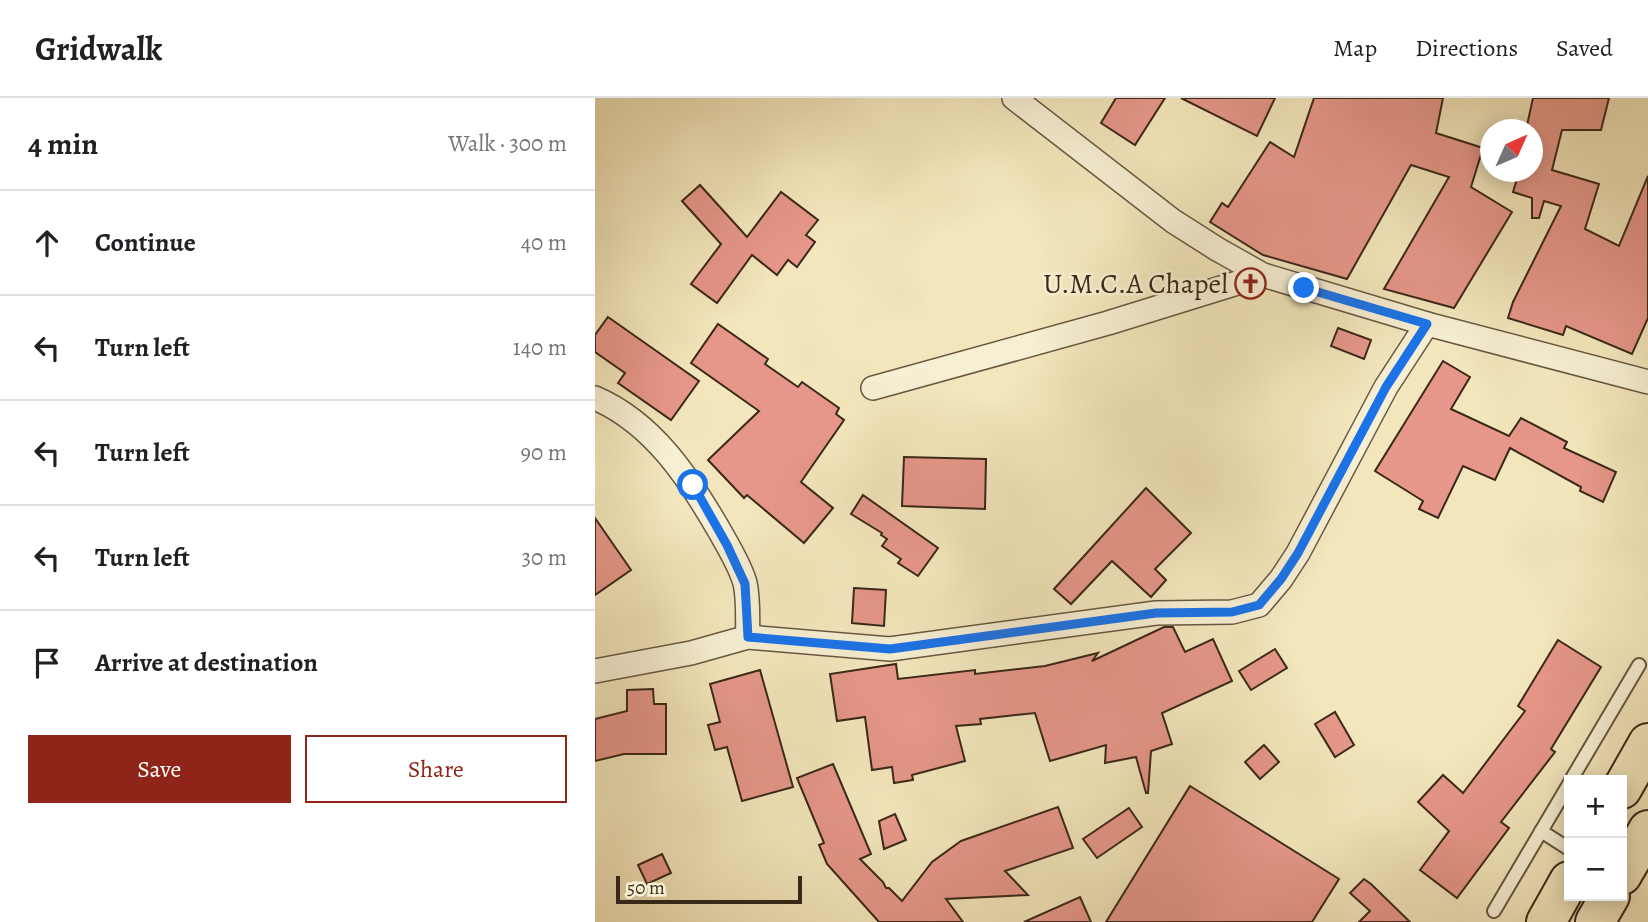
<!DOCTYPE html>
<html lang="en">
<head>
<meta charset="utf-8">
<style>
  :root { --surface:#fff; --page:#f2f2f2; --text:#202124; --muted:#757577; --line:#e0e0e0; --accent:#8f2418 }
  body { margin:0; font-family:Alegreya,serif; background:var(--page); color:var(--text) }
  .controls { position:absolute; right:21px; bottom:21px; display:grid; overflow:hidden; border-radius:0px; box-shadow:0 4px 18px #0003 }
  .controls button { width:63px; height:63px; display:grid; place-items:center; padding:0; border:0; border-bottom:2px solid var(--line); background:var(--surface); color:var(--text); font:35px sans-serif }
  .compass { position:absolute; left:885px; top:21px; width:63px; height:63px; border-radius:50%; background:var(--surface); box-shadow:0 4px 18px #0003; rotate:45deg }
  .scale { position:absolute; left:21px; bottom:18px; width:186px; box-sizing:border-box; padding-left:7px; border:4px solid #3a2818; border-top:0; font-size:19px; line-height:24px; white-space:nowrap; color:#3a2818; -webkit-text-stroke:5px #f7efd3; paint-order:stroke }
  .stop { position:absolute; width:21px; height:21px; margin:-16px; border:5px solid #1a73e8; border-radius:50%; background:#fff }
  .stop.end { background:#1a73e8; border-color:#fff; box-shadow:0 2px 7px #0008 }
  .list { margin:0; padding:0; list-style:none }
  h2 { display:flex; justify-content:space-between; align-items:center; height:91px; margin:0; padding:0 28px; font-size:30px }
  h2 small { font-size:23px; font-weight:400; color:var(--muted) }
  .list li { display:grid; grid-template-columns:46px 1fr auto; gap:21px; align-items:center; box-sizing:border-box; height:105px; padding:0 28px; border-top:2px solid var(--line) }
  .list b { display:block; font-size:26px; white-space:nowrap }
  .list em { font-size:23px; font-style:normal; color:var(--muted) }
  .actions { display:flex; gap:14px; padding:21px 28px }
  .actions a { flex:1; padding:16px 0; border:2px solid var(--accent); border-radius:0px; text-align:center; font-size:24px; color:var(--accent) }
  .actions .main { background:var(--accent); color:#fff }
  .icon { flex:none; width:38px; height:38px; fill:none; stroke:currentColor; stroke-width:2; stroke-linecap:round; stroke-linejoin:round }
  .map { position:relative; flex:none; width:1053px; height:824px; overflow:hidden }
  header { display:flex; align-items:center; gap:42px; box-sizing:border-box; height:98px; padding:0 35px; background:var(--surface); border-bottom:2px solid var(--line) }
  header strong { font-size:33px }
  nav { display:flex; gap:38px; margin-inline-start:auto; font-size:24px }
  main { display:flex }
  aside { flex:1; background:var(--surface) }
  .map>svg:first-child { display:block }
</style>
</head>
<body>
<header>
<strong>Gridwalk</strong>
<nav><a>Map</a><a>Directions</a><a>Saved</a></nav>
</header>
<main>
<aside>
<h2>4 min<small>Walk · 300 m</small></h2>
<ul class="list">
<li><svg class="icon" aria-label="ahead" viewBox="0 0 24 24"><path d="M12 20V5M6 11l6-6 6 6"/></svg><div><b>Continue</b></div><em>40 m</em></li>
<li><svg class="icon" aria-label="left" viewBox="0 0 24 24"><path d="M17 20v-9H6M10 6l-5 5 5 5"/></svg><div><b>Turn left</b></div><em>140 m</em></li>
<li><svg class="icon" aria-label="left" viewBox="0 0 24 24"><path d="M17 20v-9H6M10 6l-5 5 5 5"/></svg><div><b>Turn left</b></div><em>90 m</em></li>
<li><svg class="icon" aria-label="left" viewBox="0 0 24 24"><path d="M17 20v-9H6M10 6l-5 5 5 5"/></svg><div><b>Turn left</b></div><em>30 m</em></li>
<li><svg class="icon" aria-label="arrive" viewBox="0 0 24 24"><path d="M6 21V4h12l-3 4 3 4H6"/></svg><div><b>Arrive at destination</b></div></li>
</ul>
<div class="actions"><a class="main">Save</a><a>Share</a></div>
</aside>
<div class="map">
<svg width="1053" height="824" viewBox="0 0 1053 824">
  <rect width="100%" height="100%" fill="#f3e6bc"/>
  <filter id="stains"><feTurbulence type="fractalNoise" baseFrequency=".00286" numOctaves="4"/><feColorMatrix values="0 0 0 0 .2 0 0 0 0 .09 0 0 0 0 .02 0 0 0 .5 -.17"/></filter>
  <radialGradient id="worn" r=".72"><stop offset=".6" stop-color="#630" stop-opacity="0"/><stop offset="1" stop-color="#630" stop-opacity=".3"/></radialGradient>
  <g fill="#e69789" stroke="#3a2818" stroke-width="2">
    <path d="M521 0H570L540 47 506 25Z"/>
    <path d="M586 0H680L662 38Z"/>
    <path d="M719 0H848L841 35 888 50 876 89 917 114 859 210 789 191 854 79 816 67 752 181 668 157 615 124 627 105 633 109 675 44 699 59Z"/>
    <path d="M938 0H1014L1006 32H967L957 72 1004 86 990 131 1024 148 1053 78V220L1037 256 971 228 968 237 913 220 918 204 966 108 949 103 944 120H937V100L918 94 924 74H937V32H931Z"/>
    <path d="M105 87 152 139 186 94 223 122 211 137 220 144 202 169 193 162 182 177 157 157 122 205 96 186 126 146 87 103Z"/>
    <path d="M13 219 104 283 76 322 23 285 30 275 0 254V237Z"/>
    <path d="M123 226 173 261 170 266 203 289 207 284 244 310 241 316 249 322 206 384 238 410 209 445 152 397 149 400 113 362 164 313 96 265Z"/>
    <path d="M743 230 776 242 769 261 736 248Z"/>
    <path d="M848 263 875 279 856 311 914 338 926 320 972 344 969 350 1021 374 1008 404 985 393 986 389 915 350 900 382 868 368 843 420 824 411 828 403 780 373Z"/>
    <path d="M309 359 391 361 390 411 307 408Z"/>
    <path d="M551 390 596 435 560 471 571 482 556 499 517 463 476 506 459 491Z"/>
    <path d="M268 397 343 450 323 478 303 465 306 461 287 448 292 441 286 437 287 435 256 416Z"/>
    <path d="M0 420 36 472 0 497Z"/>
    <path d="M259 490 291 492 289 528 257 525Z"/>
    <path d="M569 529H578L590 554 618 541 637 583 567 615 577 646 556 653 553 695H551L541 659 510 665 511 647 455 663 440 615 385 621 386 626 361 628 370 663 317 677 318 682 299 685 297 669 277 672 270 619 242 623 235 576 301 566 303 581 380 572V576L450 568 503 555 497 563Z"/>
    <path d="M963 542 1006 569 956 651 960 654 906 724 914 730 862 800 825 772 854 733 823 704 848 677 868 695 930 613 923 608Z"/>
    <path d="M680 551 692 570 656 592 644 573Z"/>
    <path d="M165 572 198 689 147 703 132 649 120 652 113 627 125 624 115 586Z"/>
    <path d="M58 591 59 606H71V656H29L0 663V621L32 613V592Z"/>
    <path d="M740 614 759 647 740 659 720 626Z"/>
    <path d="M669 647 684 664 665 681 650 664Z"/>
    <path d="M238 666 276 756 265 761 288 784 291 790H294L307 803 337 764 366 743 463 709 478 750 410 773 433 797 351 801 368 824H284L232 766 224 747 229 745 202 680Z"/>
    <path d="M595 688 744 781 717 824H511Z"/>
    <path d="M534 710 547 729 502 760 488 741Z"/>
    <path d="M300 716 311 742 289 751 284 723Z"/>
    <path d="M67 756 76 775 52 786 43 767Z"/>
    <path d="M769 781 776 786 815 824H764L775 813 755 795Z"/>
    <path d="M485 799 496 824H429Z"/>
  </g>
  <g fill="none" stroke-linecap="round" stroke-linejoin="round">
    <defs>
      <g id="service">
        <path d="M976 682 1044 567"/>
        <path d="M946 733 974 751"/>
        <path d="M899 813 974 686"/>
      </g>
      <g id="minor">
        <path d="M419 0 578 123 622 151 668 177 832 226 1053 284"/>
        <path d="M278 290 513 225 668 177"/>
        <path d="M0 300C58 325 94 380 124 432 133 448 145 467 150 485 154 502 152 523 153 539"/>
        <path d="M0 573 96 555 153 539 295 551 561 515 637 514 664 507 686 481 703 455 791 289 832 226"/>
      </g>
      <g id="trunk">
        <path d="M1027 691 1053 645"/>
        <path d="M1027 777 1053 732"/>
        <path d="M951 824 974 783"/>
        <path d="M1000 824 1015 798"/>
      </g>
    </defs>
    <use href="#service" stroke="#685841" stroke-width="16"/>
    <use href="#minor" stroke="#685841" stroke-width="26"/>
    <use href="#trunk" stroke="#3a2818" stroke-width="42"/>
    <use href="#service" stroke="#f7efd3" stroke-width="12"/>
    <use href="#minor" stroke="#f7efd3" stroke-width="23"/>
    <use href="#trunk" stroke="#f3e6bc" stroke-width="38"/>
  </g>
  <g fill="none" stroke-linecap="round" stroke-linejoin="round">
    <path stroke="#1a73e8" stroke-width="9" d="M98 387 132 447 150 486 153 539 295 551 561 515 637 514 664 507 686 481 703 455 791 289 832 226 709 190"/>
  </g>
  <defs>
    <symbol id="church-ring" viewBox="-11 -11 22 22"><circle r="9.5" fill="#f7efd3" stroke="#8f2418" stroke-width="1.5"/><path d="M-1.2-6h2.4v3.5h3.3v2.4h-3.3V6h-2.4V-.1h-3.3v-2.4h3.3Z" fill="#8f2418"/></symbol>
  </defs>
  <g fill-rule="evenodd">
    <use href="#church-ring" x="638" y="168" width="35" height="35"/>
  </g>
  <g text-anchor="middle" stroke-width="5" stroke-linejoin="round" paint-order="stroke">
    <g font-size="28" fill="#3a2818" stroke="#f7efd3" text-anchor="end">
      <text x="633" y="195">U.M.C.A Chapel</text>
    </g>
  </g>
  <rect width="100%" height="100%" filter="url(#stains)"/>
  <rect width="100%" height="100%" fill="url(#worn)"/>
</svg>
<div class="controls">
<button>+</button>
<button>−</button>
</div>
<svg class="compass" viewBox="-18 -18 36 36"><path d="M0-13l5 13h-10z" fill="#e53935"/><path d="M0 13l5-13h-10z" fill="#757577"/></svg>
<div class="scale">50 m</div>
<div class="stop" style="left:98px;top:387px"></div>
<div class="stop end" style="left:709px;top:190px"></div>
</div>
</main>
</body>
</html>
